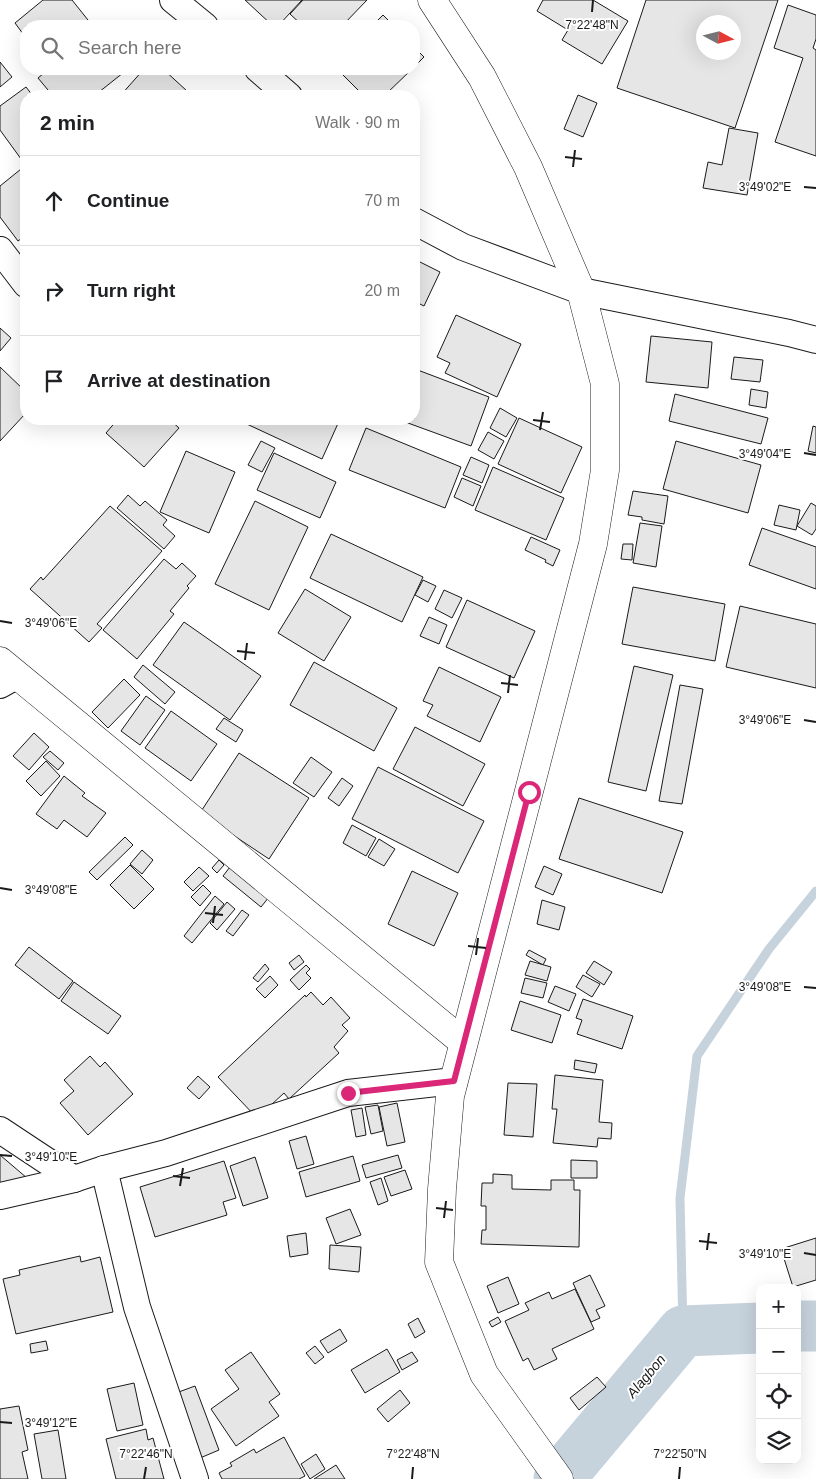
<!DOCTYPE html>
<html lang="en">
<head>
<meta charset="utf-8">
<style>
  :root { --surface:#fff; --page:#f2f2f2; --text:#202124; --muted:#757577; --line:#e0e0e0 }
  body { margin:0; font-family:Helvetica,sans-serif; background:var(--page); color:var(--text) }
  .controls { position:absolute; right:15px; bottom:15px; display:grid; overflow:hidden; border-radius:10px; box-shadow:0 5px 20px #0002 }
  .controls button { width:45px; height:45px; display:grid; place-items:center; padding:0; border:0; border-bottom:1px solid var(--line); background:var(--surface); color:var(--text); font:25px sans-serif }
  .compass { position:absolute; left:696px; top:15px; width:45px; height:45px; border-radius:50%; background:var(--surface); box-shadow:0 5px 20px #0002; rotate:97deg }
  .stop { position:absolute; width:15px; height:15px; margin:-11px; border:4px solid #db2777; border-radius:50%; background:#fff }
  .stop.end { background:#db2777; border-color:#fff; box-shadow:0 1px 5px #0008 }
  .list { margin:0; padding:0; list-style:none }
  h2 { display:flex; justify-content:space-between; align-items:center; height:65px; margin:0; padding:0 20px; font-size:21px }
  h2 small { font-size:16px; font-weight:400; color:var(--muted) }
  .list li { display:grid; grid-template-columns:32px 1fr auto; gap:15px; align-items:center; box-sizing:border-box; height:90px; padding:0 20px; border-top:1px solid var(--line) }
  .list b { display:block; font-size:19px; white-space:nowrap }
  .list em { font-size:16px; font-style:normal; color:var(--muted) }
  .icon { flex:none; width:28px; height:28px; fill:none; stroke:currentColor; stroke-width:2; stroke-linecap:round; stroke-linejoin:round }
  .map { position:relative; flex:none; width:816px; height:1479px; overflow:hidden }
  .search { position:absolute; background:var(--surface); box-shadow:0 5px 20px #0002; left:20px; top:20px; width:400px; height:55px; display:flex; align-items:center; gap:12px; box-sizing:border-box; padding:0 18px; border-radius:20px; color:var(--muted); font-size:19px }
  .panel { position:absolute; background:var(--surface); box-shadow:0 5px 20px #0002; left:20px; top:90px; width:400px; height:335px; border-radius:20px }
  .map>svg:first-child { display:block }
</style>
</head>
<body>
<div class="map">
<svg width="816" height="1479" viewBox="0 0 816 1479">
  <rect width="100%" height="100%" fill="#fff"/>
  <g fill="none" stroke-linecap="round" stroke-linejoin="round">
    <path stroke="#c6d2dc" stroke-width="9" d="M683 1331 680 1198 697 1056 769 949 816 891"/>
    <g stroke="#c6d2dc" stroke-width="51">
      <path d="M797 1326H816"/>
      <path d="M559 1479 683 1331 760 1328"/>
    </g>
  </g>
  <g fill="#e6e6e6" stroke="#1a1a1a" fill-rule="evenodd">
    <path d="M43 0H72L92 25 90 26H26V38L15 23Z"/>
    <path d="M245 0H302L278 26H273Z"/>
    <path d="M303 0H367L342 26H303L290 14Z"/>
    <path d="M543 0H593L628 21 602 64 562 40 568 30 537 11Z"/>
    <path d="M646 0H778L735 128 617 88ZM704 22H734V52H704Z"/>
    <path d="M788 5 816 15V39L813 48 816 50V156L775 142 803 58 774 48Z"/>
    <path d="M383 15 394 26H372Z"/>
    <path d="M414 47 424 57 414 67Z"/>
    <path d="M0 62 12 77 0 87Z"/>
    <path d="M49 69H128L94 96H53L38 78Z"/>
    <path d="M144 69H163L187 91 182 96H120Z"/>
    <path d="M337 69H412L384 96H364Z"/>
    <path d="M26 87 33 96H26V161L24 163 0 130V106Z"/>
    <path d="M578 95 597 103 583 137 564 129Z"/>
    <path d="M729 128 758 133 747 195 703 188 708 162 722 165Z"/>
    <path d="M26 165V235L18 241 0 217V186Z"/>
    <path d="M414 259 440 272 424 306 414 301Z"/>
    <path d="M456 315 521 344 497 397 445 373 450 363 437 357Z"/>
    <path d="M0 328 11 338 0 351Z"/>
    <path d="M651 336 712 342 708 388 646 382Z"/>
    <path d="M734 357 763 360 760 382 731 379Z"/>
    <path d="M0 367 26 392V413L0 441Z"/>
    <path d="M415 369 489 397 471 446 397 419H414V373Z"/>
    <path d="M751 389 768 392 766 408 749 405Z"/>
    <path d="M675 394 768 418 761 444 669 421Z"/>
    <path d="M500 408 517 418 506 437 490 428Z"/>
    <path d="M519 418 582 447 561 493 498 464Z"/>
    <path d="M118 419H169L179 428 144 467 106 433Z"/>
    <path d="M236 419H340L322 459Z"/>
    <path d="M813 426 816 427V453L808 451Z"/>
    <path d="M366 428 461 467 445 508 349 470Z"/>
    <path d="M488 432 504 441 494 459 478 450Z"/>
    <path d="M261 441 275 448 262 472 248 465Z"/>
    <path d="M676 441 761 465 748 513 663 489Z"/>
    <path d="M186 451 235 472 209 533 160 512Z"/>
    <path d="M274 453 336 482 320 518 257 490Z"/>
    <path d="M471 457 489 465 482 483 463 475Z"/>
    <path d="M493 467 564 498 546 540 475 510Z"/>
    <path d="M462 478 481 486 473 506 454 497Z"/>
    <path d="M633 491 668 496 664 524 642 520V517L628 515Z"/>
    <path d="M128 495 140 506 145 501 167 520 163 525 175 536 164 549 117 508Z"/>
    <path d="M255 501 308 527 269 610 215 584Z"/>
    <path d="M811 503 816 506V529L812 535 797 526Z"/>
    <path d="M779 505 800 510 796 530 774 525Z"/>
    <path d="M110 506 162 551 97 624 102 628 89 642 30 589 41 577 43 580Z"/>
    <path d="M640 523 662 526 656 567 633 563Z"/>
    <path d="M762 528 816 547V589L749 565Z"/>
    <path d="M331 534 423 577 402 622 310 578Z"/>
    <path d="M531 537 560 550 553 566 545 562 546 560 525 550Z"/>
    <path d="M623 544H633L632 560 621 559Z"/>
    <path d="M164 559 176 569 182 563 196 576 187 586 189 588 170 611 174 614 137 659 103 630Z"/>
    <path d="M423 580 436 586 428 602 415 595Z"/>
    <path d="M633 587 725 604 715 661 622 644Z"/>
    <path d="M305 589 351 617 324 661 278 633Z"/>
    <path d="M444 590 462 598 452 618 435 609Z"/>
    <path d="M467 600 535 631 514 678 446 647Z"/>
    <path d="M740 606 816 624V688L726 667Z"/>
    <path d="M429 617 447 625 439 644 420 636Z"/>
    <path d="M184 622 261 676 230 720 153 665Z"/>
    <path d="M314 662 397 708 374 751 290 705Z"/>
    <path d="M143 665 175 692 165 704 134 677Z"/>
    <path d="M634 666 673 675 646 791 608 782Z"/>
    <path d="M439 667 501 697 480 742 427 716 433 705 423 701Z"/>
    <path d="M124 679 140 695 108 728 92 712Z"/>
    <path d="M680 685 703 689 682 804 659 801Z"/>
    <path d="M146 696 165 710 140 745 121 731Z"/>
    <path d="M171 711 217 744 191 781 145 748Z"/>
    <path d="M224 718 243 730 236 742 216 729Z"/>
    <path d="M415 727 485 764 463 806 393 769Z"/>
    <path d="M34 733 49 747 29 770 13 756Z"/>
    <path d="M50 751 64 763 58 770 43 757Z"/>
    <path d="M239 753 309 798 269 859 200 813Z"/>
    <path d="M311 757 332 772 314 797 293 783Z"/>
    <path d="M46 761 60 776 41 796 26 781Z"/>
    <path d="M378 767 484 821 458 873 352 819Z"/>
    <path d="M64 776 85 793 82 796 106 813 87 837 64 820 57 829 36 814Z"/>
    <path d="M342 778 353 786 339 806 328 798Z"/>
    <path d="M579 798 683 832 662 893 559 859Z"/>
    <path d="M352 825 376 838 366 856 343 843Z"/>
    <path d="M125 837 133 845 97 880 89 872Z"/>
    <path d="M379 839 395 849 384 866 368 857Z"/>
    <path d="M142 850 153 860 142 874 130 864Z"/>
    <path d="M219 860 224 865 217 873 212 868Z"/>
    <path d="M130 865 154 889 134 909 110 885Z"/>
    <path d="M544 866 562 874 553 895 535 887Z"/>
    <path d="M199 867 209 876 193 891 184 882Z"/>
    <path d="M230 867 269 897 261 907 223 876Z"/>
    <path d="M412 871 458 893 434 946 388 924Z"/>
    <path d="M203 885 211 893 200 906 191 897Z"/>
    <path d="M215 896 224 904 192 943 184 936Z"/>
    <path d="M542 900 565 907 559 930 537 924Z"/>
    <path d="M227 902 235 909 217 930 210 923Z"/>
    <path d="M242 910 249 915 233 936 226 931Z"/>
    <path d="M29 947 73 981 59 999 15 965Z"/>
    <path d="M529 950 546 959 543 965 526 955Z"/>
    <path d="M299 955 304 962 294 970 289 963Z"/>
    <path d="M530 961 551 967 547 981 525 975Z"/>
    <path d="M594 961 612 972 604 985 586 973Z"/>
    <path d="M265 964 269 969 258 982 253 978Z"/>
    <path d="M306 965 310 969 306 973 311 978 299 990 290 980Z"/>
    <path d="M583 975 600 984 592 997 576 987Z"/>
    <path d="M270 976 278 985 265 998 256 989Z"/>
    <path d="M525 978 547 983 543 998 521 993Z"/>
    <path d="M74 982 121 1016 108 1034 61 1001Z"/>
    <path d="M555 986 576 994 569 1011 548 1002Z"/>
    <path d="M311 992 323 1005 331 997 350 1018 342 1025 348 1031 334 1047 339 1053 289 1099 284 1093 257 1118 218 1077 305 995 306 997Z"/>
    <path d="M583 999 633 1016 622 1049 577 1034 582 1020 576 1018Z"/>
    <path d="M520 1001 561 1015 552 1043 511 1030Z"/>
    <path d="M90 1056 100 1067 105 1062 133 1094 88 1135 60 1103 74 1091 64 1080Z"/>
    <path d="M575 1060 597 1064 595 1073 574 1069Z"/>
    <path d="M555 1075 603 1080 599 1122 612 1123 611 1139 598 1138 597 1147 553 1143 557 1109H552Z"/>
    <path d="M198 1076 210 1087 199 1099 187 1088Z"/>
    <path d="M508 1083 537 1084 533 1137 504 1135Z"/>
    <path d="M397 1103 405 1142 387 1146 379 1107Z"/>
    <path d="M378 1105 383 1131 371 1134 365 1107Z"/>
    <path d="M362 1108 366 1135 356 1137 351 1110Z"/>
    <path d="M306 1136 314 1164 297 1169 289 1141Z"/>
    <path d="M0 1155 34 1184 0 1193Z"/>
    <path d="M398 1155 402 1168 366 1178 362 1165Z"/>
    <path d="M353 1156 360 1181 306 1197 299 1172Z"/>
    <path d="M255 1157 268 1198 243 1206 230 1166Z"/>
    <path d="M571 1160 597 1161V1178H571Z"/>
    <path d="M224 1161 236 1198 223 1202 227 1215 155 1237 140 1187Z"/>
    <path d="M405 1170 412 1189 391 1196 384 1177Z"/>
    <path d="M493 1174 512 1175V1189L551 1190V1180H574V1190H580L579 1247 481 1244 482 1230H486V1206H481L482 1183H493Z"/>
    <path d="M381 1178 388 1201 378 1205 370 1182Z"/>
    <path d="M350 1209 361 1235 336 1244 326 1218Z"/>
    <path d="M306 1233 308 1254 290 1257 287 1236Z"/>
    <path d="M816 1238V1280L793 1287 781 1249Z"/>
    <path d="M330 1245 361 1247 359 1272 329 1269Z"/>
    <path d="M80 1256 81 1262 100 1257 113 1312 16 1334 3 1279 20 1275 19 1270Z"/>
    <path d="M590 1275 605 1306 596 1310 600 1318 591 1322 573 1283Z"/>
    <path d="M508 1277 519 1304 498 1313 487 1286Z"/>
    <path d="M575 1289 594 1329 552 1349 557 1359 534 1370 528 1358 523 1361 505 1321 529 1310 525 1303 549 1292 552 1299Z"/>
    <path d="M498 1317 501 1322 492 1327 489 1322Z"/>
    <path d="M418 1318 425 1332 415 1338 408 1324Z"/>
    <path d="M340 1329 347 1341 328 1353 320 1341Z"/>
    <path d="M46 1341 48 1350 31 1353 30 1344Z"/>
    <path d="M315 1346 324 1357 315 1364 306 1353Z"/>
    <path d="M387 1349 400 1372 365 1393 351 1370Z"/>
    <path d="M251 1352 280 1394 269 1402 279 1416 236 1446 211 1409 239 1389 225 1370Z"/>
    <path d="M412 1352 418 1361 402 1370 397 1360Z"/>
    <path d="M597 1377 606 1387 579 1410 570 1398Z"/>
    <path d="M134 1383 143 1425 117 1431 107 1389Z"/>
    <path d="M195 1386 219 1450 200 1458 176 1393Z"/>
    <path d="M400 1390 410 1403 388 1422 377 1409Z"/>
    <path d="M19 1406 28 1450 22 1452 28 1479H0V1409Z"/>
    <path d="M146 1429 148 1440 153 1438 164 1479H116L106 1439Z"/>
    <path d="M58 1430 66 1479H42L34 1434Z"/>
    <path d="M284 1437 305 1476 299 1479H222L219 1473 232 1466 230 1463 254 1449 256 1453Z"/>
    <path d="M316 1454 325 1469 310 1479 301 1464Z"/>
    <path d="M336 1465 345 1479H314Z"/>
  </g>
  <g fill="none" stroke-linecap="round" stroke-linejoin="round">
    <defs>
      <g id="street">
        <path d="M173 0 205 26"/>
        <path d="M258 69 289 96"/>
        <path d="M414 221 463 247 581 291 789 333 816 340"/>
        <path d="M0 250 26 284"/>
        <path d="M0 685 16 676"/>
        <path d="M0 1130 74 1179"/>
        <path d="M104 1169 137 1307 195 1479"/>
        <path d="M0 1196 74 1179 104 1169 166 1153 348 1093 454 1081"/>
      </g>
      <path id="secondary" d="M0 661 463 1042"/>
      <path id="primary" d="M432 0 482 77 528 167 581 291 605 384V470L593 544 450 1096 442 1189 439 1262 484 1374 559 1479"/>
    </defs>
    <use href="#street" stroke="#1a1a1a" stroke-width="28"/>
    <use href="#secondary" stroke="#1a1a1a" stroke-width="29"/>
    <use href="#primary" stroke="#1a1a1a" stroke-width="29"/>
    <use href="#street" stroke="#fff" stroke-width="26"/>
    <use href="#secondary" stroke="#fff" stroke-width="28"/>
    <use href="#primary" stroke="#fff" stroke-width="28"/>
  </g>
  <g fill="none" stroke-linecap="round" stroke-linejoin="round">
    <path stroke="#db2777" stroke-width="6" d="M348 1093 454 1081 529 792"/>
  </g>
  <path fill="none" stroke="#1a1a1a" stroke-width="2" d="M592 12 593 0M565 157 582 159M573 167 575 150M804 187 816 188M533 420 550 422M540 430 543 412M804 453 816 455M0 621 12 623M237 651 255 653M245 660 247 643M501 683 518 685M508 693 510 675M804 720 816 722M0 888 12 890M205 913 223 915M213 923 215 906M468 946 486 948M476 955 478 938M804 987 816 988M0 1155 12 1156M173 1176 190 1178M180 1186 183 1168M436 1208 453 1210M444 1218 446 1201M699 1241 717 1243M707 1250 709 1233M804 1253 816 1255M0 1422 12 1423M144 1479 146 1467M412 1479 413 1467M679 1479 680 1467"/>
  <g text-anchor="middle" stroke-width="4" stroke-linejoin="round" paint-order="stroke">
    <g font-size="14" font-style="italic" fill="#1a1a1a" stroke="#fff">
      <text transform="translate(646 1376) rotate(-50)" y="5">Alagbon</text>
    </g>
  </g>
  <g font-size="12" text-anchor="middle" fill="#1a1a1a" stroke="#fff" stroke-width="4" stroke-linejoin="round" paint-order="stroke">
    <text x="592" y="29">7°22'48"N</text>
    <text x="765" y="191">3°49'02"E</text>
    <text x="765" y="458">3°49'04"E</text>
    <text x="51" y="627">3°49'06"E</text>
    <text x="765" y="724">3°49'06"E</text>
    <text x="51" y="894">3°49'08"E</text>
    <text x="765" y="991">3°49'08"E</text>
    <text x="51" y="1161">3°49'10"E</text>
    <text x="765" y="1258">3°49'10"E</text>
    <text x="51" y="1427">3°49'12"E</text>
    <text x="146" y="1458">7°22'46"N</text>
    <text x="413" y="1458">7°22'48"N</text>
    <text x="680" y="1458">7°22'50"N</text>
  </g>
</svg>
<div class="controls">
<button>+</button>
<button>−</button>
<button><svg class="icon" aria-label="locate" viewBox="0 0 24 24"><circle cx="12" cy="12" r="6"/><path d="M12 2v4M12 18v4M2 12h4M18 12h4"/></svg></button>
<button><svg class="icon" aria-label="layers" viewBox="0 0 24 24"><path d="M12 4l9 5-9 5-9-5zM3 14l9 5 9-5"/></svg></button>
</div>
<svg class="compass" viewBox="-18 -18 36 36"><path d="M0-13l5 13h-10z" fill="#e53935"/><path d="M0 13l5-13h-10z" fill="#757577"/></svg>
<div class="stop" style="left:529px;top:792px"></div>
<div class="stop end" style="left:348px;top:1093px"></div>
<div class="search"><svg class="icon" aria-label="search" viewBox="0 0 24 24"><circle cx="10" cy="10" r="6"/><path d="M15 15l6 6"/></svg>Search here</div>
<section class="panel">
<h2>2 min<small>Walk · 90 m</small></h2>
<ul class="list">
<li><svg class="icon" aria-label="ahead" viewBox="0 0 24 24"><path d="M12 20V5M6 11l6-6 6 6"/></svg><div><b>Continue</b></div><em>70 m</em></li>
<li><svg class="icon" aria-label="right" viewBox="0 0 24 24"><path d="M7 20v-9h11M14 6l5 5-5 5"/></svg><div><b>Turn right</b></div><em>20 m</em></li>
<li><svg class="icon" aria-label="arrive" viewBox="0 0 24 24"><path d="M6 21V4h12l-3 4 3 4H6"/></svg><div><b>Arrive at destination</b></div></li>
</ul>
</section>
</div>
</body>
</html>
